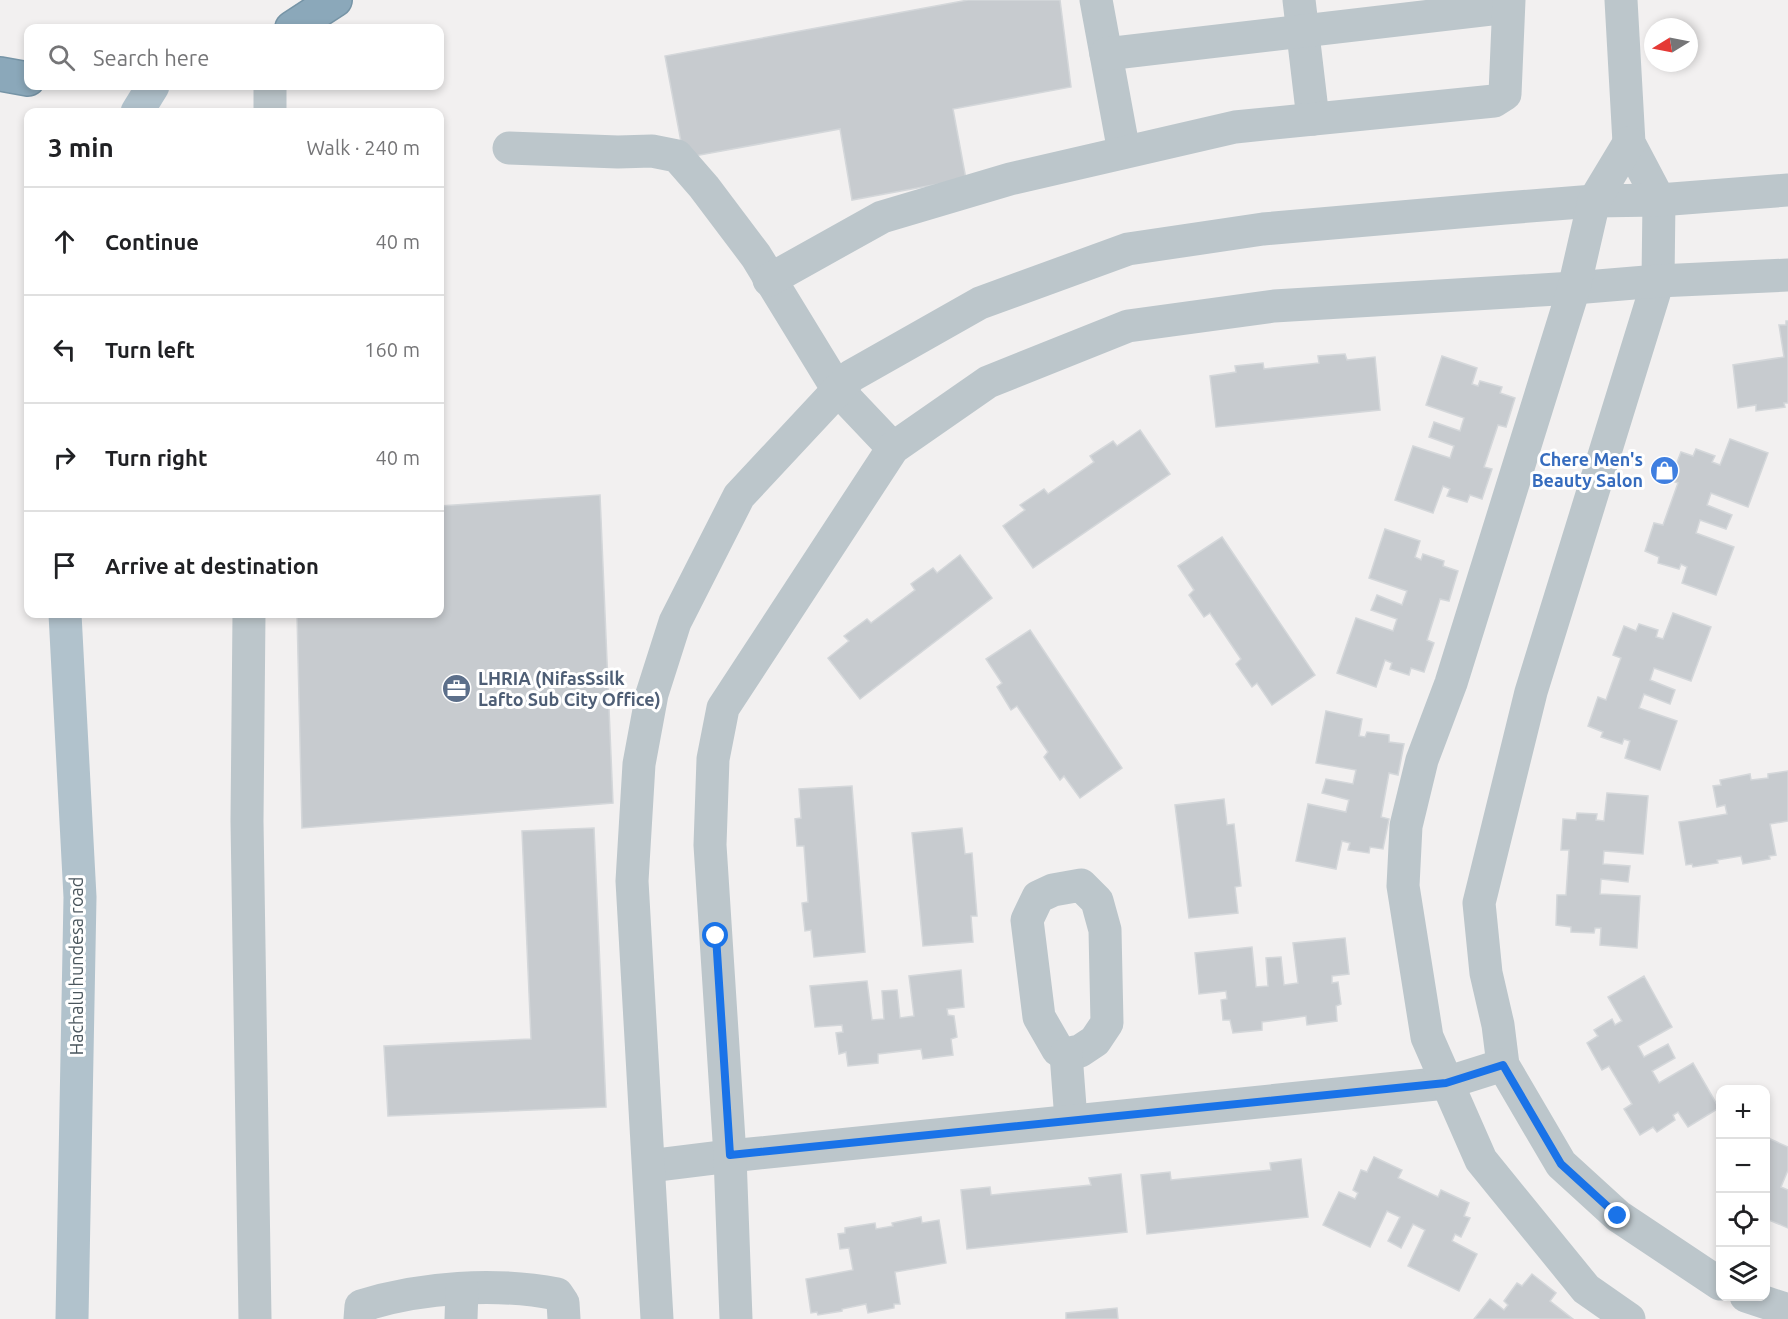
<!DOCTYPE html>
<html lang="en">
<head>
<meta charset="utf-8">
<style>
  :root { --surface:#fff; --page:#f6f6f6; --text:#202124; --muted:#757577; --line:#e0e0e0 }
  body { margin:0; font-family:Ubuntu,sans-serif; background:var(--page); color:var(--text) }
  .controls { position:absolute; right:18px; bottom:18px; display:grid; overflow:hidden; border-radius:12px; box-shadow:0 3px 9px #0003 }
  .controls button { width:54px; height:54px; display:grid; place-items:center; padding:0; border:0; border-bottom:2px solid var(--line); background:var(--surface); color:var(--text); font:30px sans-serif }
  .compass { position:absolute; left:1644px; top:18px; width:54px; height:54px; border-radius:50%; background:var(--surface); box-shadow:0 3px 9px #0003; rotate:260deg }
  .stop { position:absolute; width:18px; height:18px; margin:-14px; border:4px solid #1a73e8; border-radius:50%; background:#fff }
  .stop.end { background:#1a73e8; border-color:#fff; box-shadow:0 2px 6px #0008 }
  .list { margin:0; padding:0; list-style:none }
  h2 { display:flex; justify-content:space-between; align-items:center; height:78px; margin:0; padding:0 24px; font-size:26px }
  h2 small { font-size:20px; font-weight:400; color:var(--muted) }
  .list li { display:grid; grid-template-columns:39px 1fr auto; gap:18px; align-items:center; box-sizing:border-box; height:108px; padding:0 24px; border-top:2px solid var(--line) }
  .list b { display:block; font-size:22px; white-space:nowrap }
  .list em { font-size:20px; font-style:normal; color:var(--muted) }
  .icon { flex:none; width:33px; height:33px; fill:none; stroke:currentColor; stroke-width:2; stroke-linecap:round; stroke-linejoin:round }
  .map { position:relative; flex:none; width:1788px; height:1319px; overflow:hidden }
  .search { position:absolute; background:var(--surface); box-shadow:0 3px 9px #0003; left:24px; top:24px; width:420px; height:66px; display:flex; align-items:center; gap:15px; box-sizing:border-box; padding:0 21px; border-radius:12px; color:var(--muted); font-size:22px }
  .panel { position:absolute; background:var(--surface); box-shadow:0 3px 9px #0003; left:24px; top:108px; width:420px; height:510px; border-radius:12px }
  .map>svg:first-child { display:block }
</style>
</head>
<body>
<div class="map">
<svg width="1788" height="1319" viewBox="0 0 1788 1319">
  <rect width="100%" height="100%" fill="#f2f0f0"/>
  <g fill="#c7cbcf" stroke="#d4d7da" stroke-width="1.5">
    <path d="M968 0H1060L1071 87 953 109 966 179 852 200 840 129 684 158 665 56Z"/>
    <path d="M1786 321H1788V403H1784L1785 407 1756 411V405L1738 408 1733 365 1784 357 1779 325H1786Z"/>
    <path d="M1345 354 1347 360 1375 357 1380 410 1216 427 1210 376 1236 372 1235 366 1263 363 1264 369 1319 363 1318 356Z"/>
    <path d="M1442 356 1477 368 1472 384 1478 386 1480 381 1502 387 1500 393 1515 398 1506 427 1498 425 1484 467 1492 469 1482 499 1470 495 1467 502 1447 496 1450 489 1443 486 1433 513 1395 500 1413 446 1450 458 1454 446 1429 437 1434 422 1460 431 1464 418 1426 405Z"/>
    <path d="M1140 430 1170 474 1033 568 1003 526 1025 510 1020 505 1044 489 1048 494 1094 462 1090 456 1113 441 1117 446Z"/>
    <path d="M1730 439 1768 453 1748 507 1711 493 1707 505 1732 515 1726 529 1700 520 1696 533 1734 547 1716 595 1682 583 1687 567 1681 564 1679 569 1658 563 1659 557 1645 551 1654 523 1663 525 1678 483 1670 480 1681 452 1693 456 1696 449 1715 456 1712 462 1720 465Z"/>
    <path d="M600 495 613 803 302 828 297 614H440V506Z"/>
    <path d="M1385 529 1420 541 1415 557 1421 560 1423 554 1444 561 1443 566 1458 571 1449 601 1440 599 1427 640 1434 643 1424 672 1411 668 1409 675 1390 669 1392 663 1385 660 1376 687 1337 673 1356 618 1393 631 1397 619 1371 610 1377 595 1402 605 1407 591 1369 578Z"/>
    <path d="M1222 537 1315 675 1272 705 1257 683 1252 687 1236 664 1241 659 1210 613 1204 617 1189 595 1194 590 1178 566Z"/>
    <path d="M960 555 992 598 860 699 828 658 849 641 844 636 867 619 871 623 915 590 911 584 933 568 937 573Z"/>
    <path d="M1673 613 1711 627 1691 681 1654 668 1650 680 1675 690 1670 704 1644 694 1639 708 1677 721 1660 770 1625 758 1630 741 1624 739 1622 744 1601 737 1603 732 1588 726 1598 697 1606 700 1621 658 1613 655 1624 626 1636 631 1639 624 1658 630 1656 637 1663 639Z"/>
    <path d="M1030 630 1122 768 1080 798 1064 776 1060 780 1044 757 1048 752 1017 706 1011 710 997 687 1002 683 986 659Z"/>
    <path d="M1326 711 1362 719 1359 736 1365 737 1367 732 1389 735V742L1404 744 1398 775 1389 773 1381 817 1389 819 1383 849 1370 847 1369 853 1348 850 1350 843 1342 841 1336 869 1296 861 1308 804 1346 812 1349 800 1322 793 1326 779 1353 784 1356 770 1316 763Z"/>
    <path d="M1788 771V821L1770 824 1776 855 1769 856 1770 859 1743 864 1741 856 1717 860 1718 863 1693 867 1692 864 1686 865 1679 822 1727 814 1725 805 1717 807 1713 786 1721 785 1720 780 1750 774 1751 780 1768 778V774Z"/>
    <path d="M852 786 865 952 814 957 811 930 805 931 802 903 808 902 804 846H797L795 819 801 818 799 789Z"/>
    <path d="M1607 793 1648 796 1643 854 1604 851 1603 864 1630 866 1628 882 1601 879 1600 894 1640 896 1637 948 1600 945 1601 928H1595L1594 933 1571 932V927L1556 925 1557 895H1566L1569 850H1561L1563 819 1576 820 1577 813 1597 814 1596 820 1604 821Z"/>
    <path d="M1224 799 1227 825 1234 824 1241 886 1235 887 1238 913 1189 918 1175 805Z"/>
    <path d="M594 828 606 1107 388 1116 384 1046 531 1039 522 831Z"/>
    <path d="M962 828 965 854 972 853 977 916H971L973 942 923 946 912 833Z"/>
    <path d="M1345 938 1349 974 1332 976V983L1338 982 1341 1004 1336 1006 1337 1021 1307 1025 1306 1016 1262 1022V1030L1233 1033 1230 1020H1223L1221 1000 1227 999 1226 991 1199 994 1195 953 1252 947 1256 987 1268 986 1266 958 1281 957 1284 985 1298 983 1293 943Z"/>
    <path d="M961 970 964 1007 947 1009 948 1015 954 1016 957 1037 951 1039 953 1055 923 1059 921 1049 878 1054V1063L848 1066 846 1052 839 1054 836 1033 843 1032 842 1025 815 1027 810 986 867 981 872 1020 884 1019 882 991 897 990 900 1018 914 1016 909 976Z"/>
    <path d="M1644 976 1672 1027 1638 1046 1644 1057 1668 1044 1675 1058 1652 1071 1659 1083 1693 1063 1719 1108 1688 1127 1678 1112 1673 1115 1675 1120 1657 1132 1653 1127 1640 1135 1624 1109 1632 1104 1609 1066 1602 1070 1587 1043 1598 1036 1594 1030 1612 1019 1615 1025 1622 1021 1608 997Z"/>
    <path d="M1766 1137 1788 1147V1170L1781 1187 1788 1190V1228L1769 1220 1766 1227Z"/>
    <path d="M1374 1157 1402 1170 1398 1178 1438 1197 1441 1190 1469 1203 1464 1216 1470 1218 1461 1237 1455 1234 1452 1241 1477 1254 1459 1291 1408 1266 1425 1230 1413 1224 1401 1248 1388 1241 1400 1217 1387 1211 1370 1247 1323 1225 1339 1192 1355 1199 1358 1193 1353 1190 1361 1170 1367 1172Z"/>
    <path d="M1301 1159 1308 1217 1147 1234 1141 1175 1170 1172 1171 1180 1271 1170 1270 1163Z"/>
    <path d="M1121 1174 1127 1232 967 1249 961 1190 990 1187 991 1195 1091 1185 1089 1178Z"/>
    <path d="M921 1217 922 1223 939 1220 946 1263 895 1272 900 1304H894V1308L868 1313 866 1304 842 1309V1311L818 1315 817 1312 811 1313 806 1279 853 1270 849 1248 840 1249 838 1234 845 1233V1228L875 1223 876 1229 893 1226 892 1223Z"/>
    <path d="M1532 1274 1556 1293 1550 1301 1573 1319H1474L1490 1299 1504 1310 1508 1305 1504 1301 1517 1283 1522 1286Z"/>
    <path d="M1117 1308 1118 1319H1066V1313Z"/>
  </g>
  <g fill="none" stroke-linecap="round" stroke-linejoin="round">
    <defs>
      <g id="highway">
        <path d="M292 28 335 0"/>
        <path d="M0 74 28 79"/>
      </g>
    </defs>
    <use href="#highway" stroke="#7694a6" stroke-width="36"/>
    <g stroke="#bcc6cb" stroke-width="33">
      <path d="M1096 0 1124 152"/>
      <path d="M1299 0 1313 119"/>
      <path d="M1621 0 1629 143 1659 200 1658 281 1531 692 1479 903 1486 973 1498 1025 1503 1065 1561 1164 1618 1216 1720 1284"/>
      <path d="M1106 54 1508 7"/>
      <path d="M270 112V86"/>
      <path d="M509 148 618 152 652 151 677 156 704 187 756 256 838 390 893 448"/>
      <path d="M769 280 882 217 1010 179 1235 127 1494 101 1505 94 1509 0"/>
      <path d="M249 614 247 821 255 1319"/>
      <path d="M1081 885 1097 901 1105 930 1107 1023 1095 1041 1080 1051 1066 1054 1058 1050 1039 1017 1027 920 1038 897 1053 890Z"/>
      <path d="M1066 1054 1071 1120"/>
      <path d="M649 1166 730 1156 1446 1083 1503 1065"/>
      <path d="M1746 1296 1788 1310"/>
      <path d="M360 1319 361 1306C420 1287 496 1282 557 1294L563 1303 564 1319"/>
      <path d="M461 1319 462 1289"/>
      <path d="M657 1319 632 881 639 764 652 694 675 622 739 496 851 376 980 303 1128 249 1263 229 1505 208 1594 201 1659 200 1788 190"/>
      <path d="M736 1319 730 1156 710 845 713 759 723 708 893 448 988 382 1128 326 1274 306 1574 288 1658 281 1788 275"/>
      <path d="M1629 1319 1586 1289 1481 1160 1427 1037 1403 886 1406 826 1422 760 1451 683 1574 288 1594 201 1629 143"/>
    </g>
    <g stroke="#b1c2cc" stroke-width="33">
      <path d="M137 112 153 86"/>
      <path d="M65 614 80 897 72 1319"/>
    </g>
    <use href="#highway" stroke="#8ba8ba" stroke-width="33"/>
  </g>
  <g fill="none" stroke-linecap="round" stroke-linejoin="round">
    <path stroke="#1a73e8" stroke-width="8" d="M716 936 730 1155 1446 1083 1503 1065 1561 1164 1618 1216"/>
  </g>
  <defs>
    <symbol id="shop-disc" viewBox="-11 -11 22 22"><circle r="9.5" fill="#3f7fe0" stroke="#fff"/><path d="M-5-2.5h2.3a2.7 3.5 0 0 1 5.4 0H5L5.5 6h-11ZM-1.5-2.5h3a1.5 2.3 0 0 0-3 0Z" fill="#fff"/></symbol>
    <symbol id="office-disc" viewBox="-11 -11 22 22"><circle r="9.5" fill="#5c6f8a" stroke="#fff"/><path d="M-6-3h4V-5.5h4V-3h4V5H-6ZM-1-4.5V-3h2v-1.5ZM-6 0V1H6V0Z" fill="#fff"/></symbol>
  </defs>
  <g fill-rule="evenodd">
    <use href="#shop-disc" x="1648" y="454" width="33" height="33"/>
    <use href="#office-disc" x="440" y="672" width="33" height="33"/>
  </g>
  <g text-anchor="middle" stroke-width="6" stroke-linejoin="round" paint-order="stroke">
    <g font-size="18" font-weight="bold" fill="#366cbe" stroke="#fff" text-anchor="end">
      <text x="1643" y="466">Chere Men's<tspan x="1643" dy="21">Beauty Salon</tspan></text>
    </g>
    <g font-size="18" font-weight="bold" fill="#4e5e75" stroke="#fff" text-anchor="start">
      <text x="478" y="685">LHRIA (NifasSsilk<tspan x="478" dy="21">Lafto Sub City Office)</tspan></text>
    </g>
    <g font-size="18" fill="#49555c" stroke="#fff">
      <text transform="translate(77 966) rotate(-90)" y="6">Hachalu hundesa road</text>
    </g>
  </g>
</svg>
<div class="controls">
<button>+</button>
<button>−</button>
<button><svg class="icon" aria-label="locate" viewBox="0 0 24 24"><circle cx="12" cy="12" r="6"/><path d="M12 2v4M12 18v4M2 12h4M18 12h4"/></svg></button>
<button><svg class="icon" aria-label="layers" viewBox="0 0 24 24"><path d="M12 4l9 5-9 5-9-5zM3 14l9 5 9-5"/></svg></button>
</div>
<svg class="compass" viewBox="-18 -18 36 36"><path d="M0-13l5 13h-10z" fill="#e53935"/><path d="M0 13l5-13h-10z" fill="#757577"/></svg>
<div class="stop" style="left:716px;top:936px"></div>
<div class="stop end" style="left:1618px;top:1216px"></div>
<div class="search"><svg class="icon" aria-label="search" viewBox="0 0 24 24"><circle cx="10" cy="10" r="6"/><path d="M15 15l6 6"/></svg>Search here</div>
<section class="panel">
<h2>3 min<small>Walk · 240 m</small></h2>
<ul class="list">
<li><svg class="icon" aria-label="ahead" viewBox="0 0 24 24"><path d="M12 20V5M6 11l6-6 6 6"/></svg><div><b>Continue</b></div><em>40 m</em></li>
<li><svg class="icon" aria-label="left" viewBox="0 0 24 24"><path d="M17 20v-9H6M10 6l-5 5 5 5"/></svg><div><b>Turn left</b></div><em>160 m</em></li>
<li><svg class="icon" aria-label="right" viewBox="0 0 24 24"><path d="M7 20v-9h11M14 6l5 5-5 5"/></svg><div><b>Turn right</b></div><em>40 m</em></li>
<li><svg class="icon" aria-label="arrive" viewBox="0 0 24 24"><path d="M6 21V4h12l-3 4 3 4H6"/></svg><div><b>Arrive at destination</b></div></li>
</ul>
</section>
</div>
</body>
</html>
